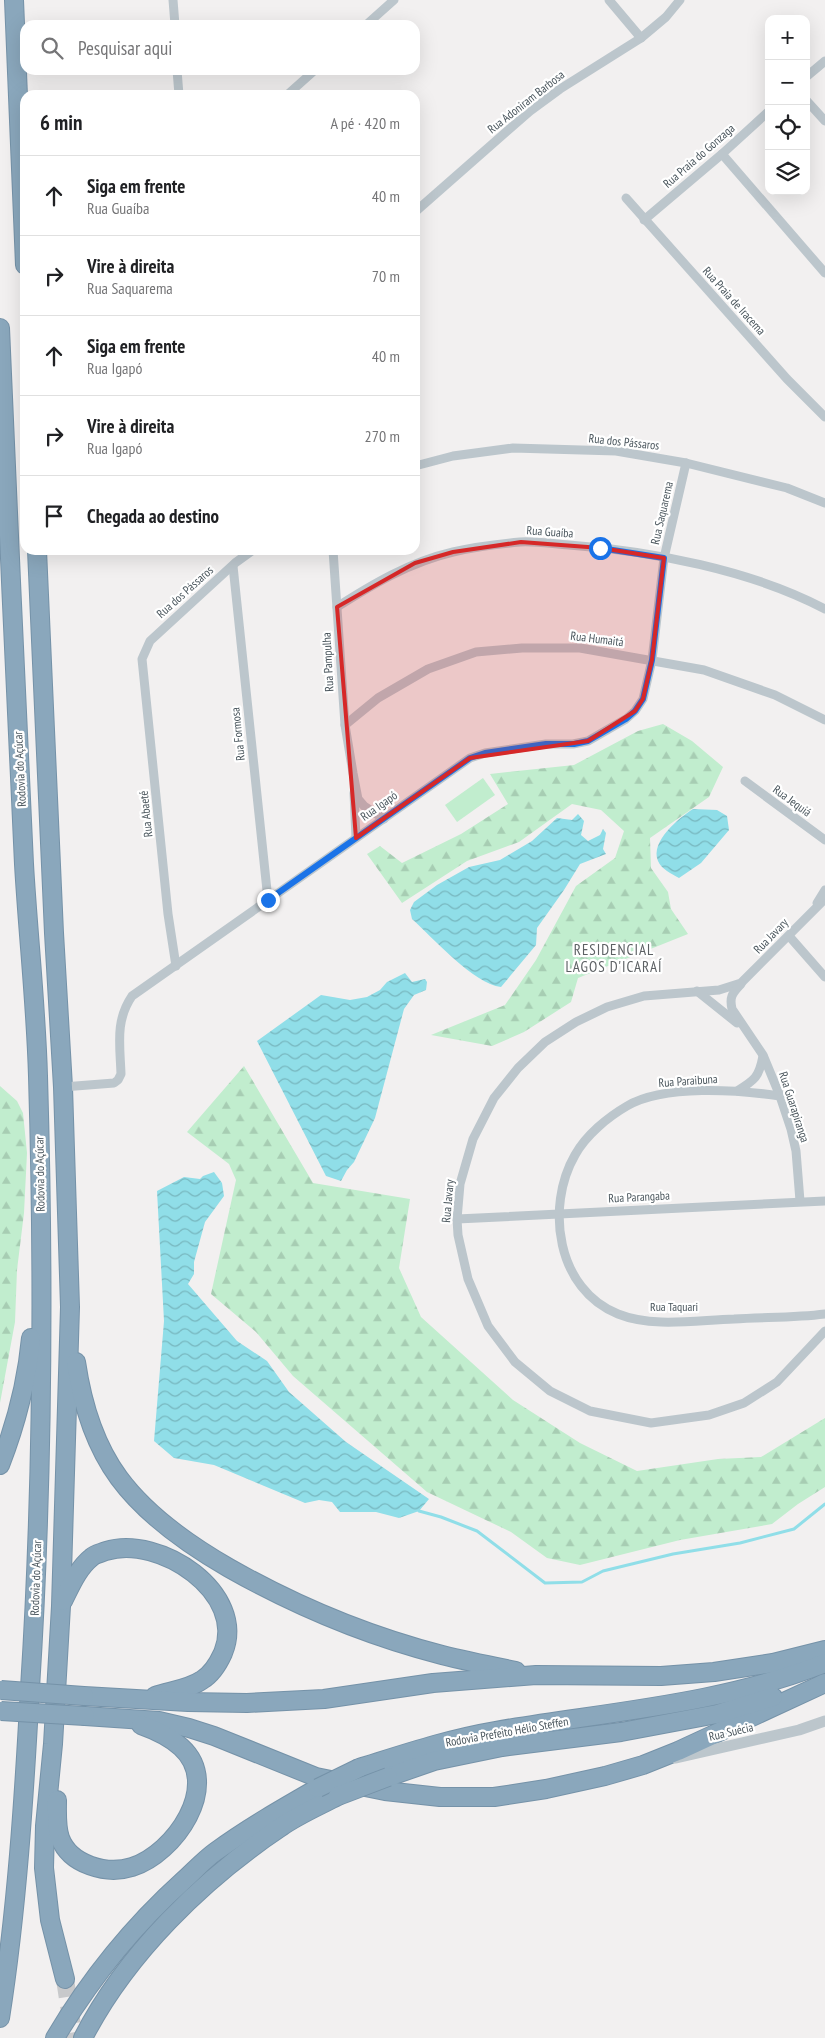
<!DOCTYPE html>
<html lang="pt">
<head>
<meta charset="utf-8">
<style>
  :root { --surface:#fff; --page:#f2f2f2; --text:#202124; --muted:#757577; --line:#e0e0e0 }
  body { margin:0; font-family:"PT Sans Narrow",sans-serif; background:var(--page); color:var(--text) }
  .controls { position:absolute; right:15px; top:15px; display:grid; overflow:hidden; border-radius:10px; box-shadow:0 5px 20px #0002 }
  .controls button { width:45px; height:45px; display:grid; place-items:center; padding:0; border:0; border-bottom:1px solid var(--line); background:var(--surface); color:var(--text); font:25px sans-serif }
  .stop { position:absolute; width:15px; height:15px; margin:-11px; border:4px solid #1a73e8; border-radius:50%; background:#fff }
  .stop.end { background:#1a73e8; border-color:#fff; box-shadow:0 1px 5px #0008 }
  .list { margin:0; padding:0; list-style:none }
  h2 { display:flex; justify-content:space-between; align-items:center; height:65px; margin:0; padding:0 20px; font-size:21px }
  h2 small { font-size:16px; font-weight:400; color:var(--muted) }
  .list li { display:grid; grid-template-columns:32px 1fr auto; gap:15px; align-items:center; box-sizing:border-box; height:80px; padding:0 20px; border-top:1px solid var(--line) }
  .list b { display:block; font-size:19px; white-space:nowrap }
  .list p { margin:0; font-size:16px; white-space:nowrap; color:var(--muted) }
  .list em { font-size:16px; font-style:normal; color:var(--muted) }
  .icon { flex:none; width:28px; height:28px; fill:none; stroke:currentColor; stroke-width:2; stroke-linecap:round; stroke-linejoin:round }
  .map { position:relative; flex:none; width:825px; height:2038px; overflow:hidden }
  .search { position:absolute; background:var(--surface); box-shadow:0 5px 20px #0002; left:20px; top:20px; width:400px; height:55px; display:flex; align-items:center; gap:12px; box-sizing:border-box; padding:0 18px; border-radius:15px; color:var(--muted); font-size:19px }
  .panel { position:absolute; background:var(--surface); box-shadow:0 5px 20px #0002; left:20px; top:90px; width:400px; height:465px; border-radius:15px }
  .map>svg:first-child { display:block }
</style>
</head>
<body>
<div class="map">
<svg width="825" height="2038" viewBox="0 0 825 2038">
  <defs>
    <pattern id="forest-firs" width="22" height="20" patternUnits="userSpaceOnUse" patternTransform="scale(1.25)"><rect width="22" height="20" fill="#c1edce"/><path d="M5 1l3.5 6h-7zM16 11l3.5 6h-7z" fill="#a7cdb3"/></pattern>
    <pattern id="water-waves" width="16" height="10" patternUnits="userSpaceOnUse" patternTransform="scale(1.25)"><rect width="16" height="10" fill="#90dee8"/><path d="M0 5q4-4 8 0t8 0" fill="none" stroke="#78b7bf"/></pattern>
  </defs>
  <rect width="100%" height="100%" fill="#f2f0f0"/>
  <g fill="url(#forest-firs)">
    <path d="M663 724 692 741 723 767 709 797 650 838 651 868 668 892 671 909 688 934 578 978 571 1002 524 1032 492 1046 431 1035 505 1005 536 960 576 886 615 858 624 831 601 810 572 804 519 842 467 861 402 903 367 854 380 846 402 863 461 834 508 804 490 774 574 765 638 731Z"/>
    <path d="M244 1066 313 1183 410 1199 399 1268 421 1317 513 1400 580 1443 637 1471 718 1459 761 1457 825 1418V1487L798 1504 772 1524 680 1540 580 1565 547 1558 511 1532 427 1492 293 1376 256 1332 211 1294 236 1180 229 1164 187 1132Z"/>
    <path d="M0 1086 17 1101 23 1113 27 1153 24 1213 17 1270 15 1322 0 1403Z"/>
  </g>
  <path fill="#c1edce" d="M483 778 495 795 457 822 445 805Z"/>
  <g fill="url(#water-waves)">
    <path d="M693 809 717 810 727 816 729 830 701 863 679 878C672 874 661 869 658 861 650 841 679 818 693 809Z"/>
    <path d="M578 814 584 821 581 835 588 841 600 835 603 829 606 833 603 849 606 854 580 864 564 890 537 928 536 945 501 987C474 984 433 938 412 919L410 910 414 902 437 885 469 867 500 860 532 841 557 818 572 820Z"/>
    <path d="M405 973 412 982 425 979 427 982 426 990 414 995 404 1009 375 1118 354 1162 347 1170 341 1181 326 1176 257 1041 321 995 350 1000 367 997 380 990 387 982Z"/>
    <path d="M214 1172 222 1183 224 1196 205 1222 194 1262V1274L188 1284 237 1341 267 1361 289 1392 346 1442 429 1499 419 1511 399 1518 376 1512H340L332 1502 319 1500 305 1503 214 1465 174 1458 154 1441 164 1321 157 1191 184 1177 200 1179 203 1176Z"/>
  </g>
  <g fill="none" stroke-linecap="round" stroke-linejoin="round">
    <path stroke="#90dee8" stroke-width="3" d="M419 1511 441 1517 477 1531 545 1583 582 1582 603 1571 673 1554 740 1543 794 1529 825 1504"/>
    <path stroke="#c8c9cb" stroke-width="18" stroke-dasharray="18 9" stroke-linecap="butt" d="M65 1979 74 2038"/>
    <defs>
      <g id="motorway">
        <path d="M14 0 25 265"/>
        <path d="M0 328C8 507 15 685 24 864 28 934 36 1005 38 1076 44 1280 43 1484 30 1688 24 1798 17 1909 0 2018"/>
        <path d="M37 550 54 933 63 1087 70 1307 61 1606 53 1744 45 1826 44 1868 50 1920 65 1979"/>
        <path d="M76 1362C82 1403 94 1444 119 1478 147 1516 189 1545 229 1568 296 1606 368 1636 442 1655 466 1661 491 1666 516 1671"/>
        <path d="M0 1465C16 1424 27 1381 31 1338"/>
        <path d="M63 1601C71 1585 78 1568 92 1557 95 1554 101 1553 106 1551 159 1534 248 1593 223 1653 218 1664 212 1674 202 1680 189 1689 170 1691 155 1696"/>
        <path d="M84 1696 188 1702 247 1703 324 1699 433 1683 536 1675 661 1676 714 1672 773 1663 825 1650"/>
        <path d="M85 1716 159 1721 189 1728 214 1736 316 1777 385 1791 440 1797H494L546 1789 605 1776 643 1765 678 1751 825 1683"/>
        <path d="M359 1768C404 1754 448 1739 495 1731 605 1712 719 1705 825 1663"/>
        <path d="M388 1777 434 1761 502 1747 621 1732 717 1714 773 1697"/>
        <path d="M57 1800C57 1813 56 1827 60 1838 70 1865 107 1875 132 1867 174 1854 223 1785 181 1747 169 1736 155 1730 141 1725"/>
        <path d="M55 2038C90 1979 133 1926 184 1880 194 1871 204 1860 215 1852 248 1828 283 1808 318 1788"/>
        <path d="M83 2038C126 1954 203 1879 281 1827 298 1815 319 1806 338 1796"/>
      </g>
    </defs>
    <use href="#motorway" stroke="#7592a8" stroke-width="20"/>
    <g stroke="#bcc6cc" stroke-width="9">
      <path d="M173 0 175 25"/>
      <path d="M609 0 641 38"/>
      <path d="M366 25 394 0"/>
      <path d="M177 70 179 95"/>
      <path d="M806 77 825 61"/>
      <path d="M287 95 315 70"/>
      <path d="M806 100 825 121"/>
      <path d="M722 154 825 273"/>
      <path d="M626 198 787 379 825 417"/>
      <path d="M415 212 530 111 560 89 641 38 666 17 680 0"/>
      <path d="M644 220 722 154 769 111"/>
      <path d="M415 466 453 456 513 448 616 451 686 463 787 488 825 503"/>
      <path d="M333 550 345 725 353 773 358 799 364 806 384 819"/>
      <path d="M233 566 268 900"/>
      <path d="M337 607C373 584 410 562 453 552 474 547 498 544 520 542 536 541 553 544 569 545 652 551 751 570 825 609"/>
      <path d="M345 725 378 698 428 669 476 652 522 648H580L704 670 775 695 825 720"/>
      <path d="M745 781 825 840"/>
      <path d="M354 793 356 838"/>
      <path d="M825 899 741 983 719 990 644 996 607 1007 576 1022 545 1042 518 1068 494 1098 473 1139 460 1184 457 1219 458 1235 468 1279 488 1326 515 1362 550 1391 590 1411 651 1423 709 1415 744 1403 777 1382 825 1331"/>
      <path d="M817 903 825 890"/>
      <path d="M789 936 825 977"/>
      <path d="M176 966 168 914 142 659 150 641 235 563 253 550"/>
      <path d="M741 984C733 993 729 996 732 1009L763 1055 780 1096 791 1129 796 1151 800 1201"/>
      <path d="M697 991 737 1023"/>
      <path d="M63 1087 114 1083 118 1080 121 1074C120 1045 115 1021 132 996L470 758 485 753 546 744H573L588 741 626 719 635 711 643 699 652 660 664 558 686 463"/>
      <path d="M737 1091C755 1080 759 1077 763 1056"/>
      <path d="M780 1096C739 1090 664 1084 627 1106 608 1117 586 1135 575 1155 545 1207 557 1290 618 1314 653 1328 697 1320 734 1319 764 1317 795 1318 825 1314"/>
      <path d="M457 1219 825 1201"/>
    </g>
    <path stroke="#bcc6cc" stroke-width="11" d="M676 1758 799 1730 825 1721"/>
    <use href="#motorway" stroke="#8aa7bc" stroke-width="18"/>
    <defs>
      <g id="motorway-bridge">
        <path d="M1 1690 84 1696"/>
        <path d="M1 1711 85 1716"/>
        <path d="M318 1788 359 1768"/>
        <path d="M338 1796 388 1777"/>
      </g>
    </defs>
    <use href="#motorway-bridge" stroke="#7592a8" stroke-width="20" stroke-linecap="butt"/>
    <use href="#motorway-bridge" stroke="#8aa7bc" stroke-width="18"/>
  </g>
  <g fill="none" stroke-linecap="round" stroke-linejoin="round">
    <path stroke="#1a73e8" stroke-width="6" d="M268 900 470 758 485 753 546 744H574L588 741 626 719 635 711 643 699 652 660 664 558 600 548"/>
  </g>
  <path fill="#d62828" fill-opacity="0.2" stroke="#d62828" stroke-width="4" stroke-linejoin="round" d="M521 542 601 548 664 558 652 660 643 699 635 711 588 741 470 758 356 838 337 607 415 563 453 552Z"/>
  <g text-anchor="middle" stroke-width="4.5" stroke-linejoin="round" paint-order="stroke">
    <g font-size="12" fill="#49555c" stroke="#fff">
      <text transform="translate(526 102) rotate(-38)" y="4">Rua Adoniram Barbosa</text>
      <text transform="translate(699 156) rotate(-41)" y="4">Rua Praia do Gonzaga</text>
      <text transform="translate(734 301) rotate(48)" y="4">Rua Praia de Iracema</text>
      <text transform="translate(624 442) rotate(6)" y="4">Rua dos Pássaros</text>
      <text transform="translate(662 513) rotate(-77)" y="4">Rua Saquarema</text>
      <text transform="translate(550 532) rotate(4)" y="4">Rua Guaíba</text>
      <text transform="translate(185 592) rotate(-42)" y="4">Rua dos Pássaros</text>
      <text transform="translate(597 639) rotate(7)" y="4">Rua Humaitá</text>
      <text transform="translate(328 662) rotate(-93)" y="4">Rua Pampulha</text>
      <text transform="translate(238 734) rotate(-96)" y="4">Rua Formosa</text>
      <text transform="translate(20 769) rotate(-93)" y="4">Rodovia do Açúcar</text>
      <text transform="translate(792 801) rotate(36)" y="4">Rua Jequiá</text>
      <text transform="translate(379 806) rotate(-35)" y="4">Rua Igapó</text>
      <text transform="translate(146 814) rotate(-96)" y="4">Rua Abaeté</text>
      <text transform="translate(771 936) rotate(-46)" y="4">Rua Javary</text>
      <text transform="translate(688 1081) rotate(-4)" y="4">Rua Paraibuna</text>
      <text transform="translate(794 1107) rotate(72)" y="4">Rua Guarapiranga</text>
      <text transform="translate(40 1174) rotate(-91)" y="4">Rodovia do Açúcar</text>
      <text transform="translate(639 1197) rotate(-3)" y="4">Rua Parangaba</text>
      <text transform="translate(448 1201) rotate(-85)" y="4">Rua Javary</text>
      <text x="674" y="1311">Rua Taquari</text>
      <text transform="translate(36 1578) rotate(-88)" y="4">Rodovia do Açúcar</text>
      <text transform="translate(507 1732) rotate(-10)" y="4">Rodovia Prefeito Hélio Steffen</text>
      <text transform="translate(731 1732) rotate(-13)" y="4">Rua Suécia</text>
    </g>
    <g font-size="15" letter-spacing="1" fill="#5d6164" stroke="#fff">
      <text x="614" y="955">RESIDENCIAL<tspan x="614" dy="17">LAGOS D'ICARAÍ</tspan></text>
    </g>
  </g>
</svg>
<div class="controls">
<button>+</button>
<button>−</button>
<button><svg class="icon" aria-label="locate" viewBox="0 0 24 24"><circle cx="12" cy="12" r="6"/><path d="M12 2v4M12 18v4M2 12h4M18 12h4"/></svg></button>
<button><svg class="icon" aria-label="layers" viewBox="0 0 24 24"><path d="M12 4l9 5-9 5-9-5zM3 14l9 5 9-5"/></svg></button>
</div>
<div class="stop" style="left:600px;top:548px"></div>
<div class="stop end" style="left:268px;top:900px"></div>
<div class="search"><svg class="icon" aria-label="search" viewBox="0 0 24 24"><circle cx="10" cy="10" r="6"/><path d="M15 15l6 6"/></svg>Pesquisar aqui</div>
<section class="panel">
<h2>6 min<small>A pé · 420 m</small></h2>
<ul class="list">
<li><svg class="icon" aria-label="ahead" viewBox="0 0 24 24"><path d="M12 20V5M6 11l6-6 6 6"/></svg><div><b>Siga em frente</b><p>Rua Guaíba</p></div><em>40 m</em></li>
<li><svg class="icon" aria-label="right" viewBox="0 0 24 24"><path d="M7 20v-9h11M14 6l5 5-5 5"/></svg><div><b>Vire à direita</b><p>Rua Saquarema</p></div><em>70 m</em></li>
<li><svg class="icon" aria-label="ahead" viewBox="0 0 24 24"><path d="M12 20V5M6 11l6-6 6 6"/></svg><div><b>Siga em frente</b><p>Rua Igapó</p></div><em>40 m</em></li>
<li><svg class="icon" aria-label="right" viewBox="0 0 24 24"><path d="M7 20v-9h11M14 6l5 5-5 5"/></svg><div><b>Vire à direita</b><p>Rua Igapó</p></div><em>270 m</em></li>
<li><svg class="icon" aria-label="arrive" viewBox="0 0 24 24"><path d="M6 21V4h12l-3 4 3 4H6"/></svg><div><b>Chegada ao destino</b></div></li>
</ul>
</section>
</div>
</body>
</html>
